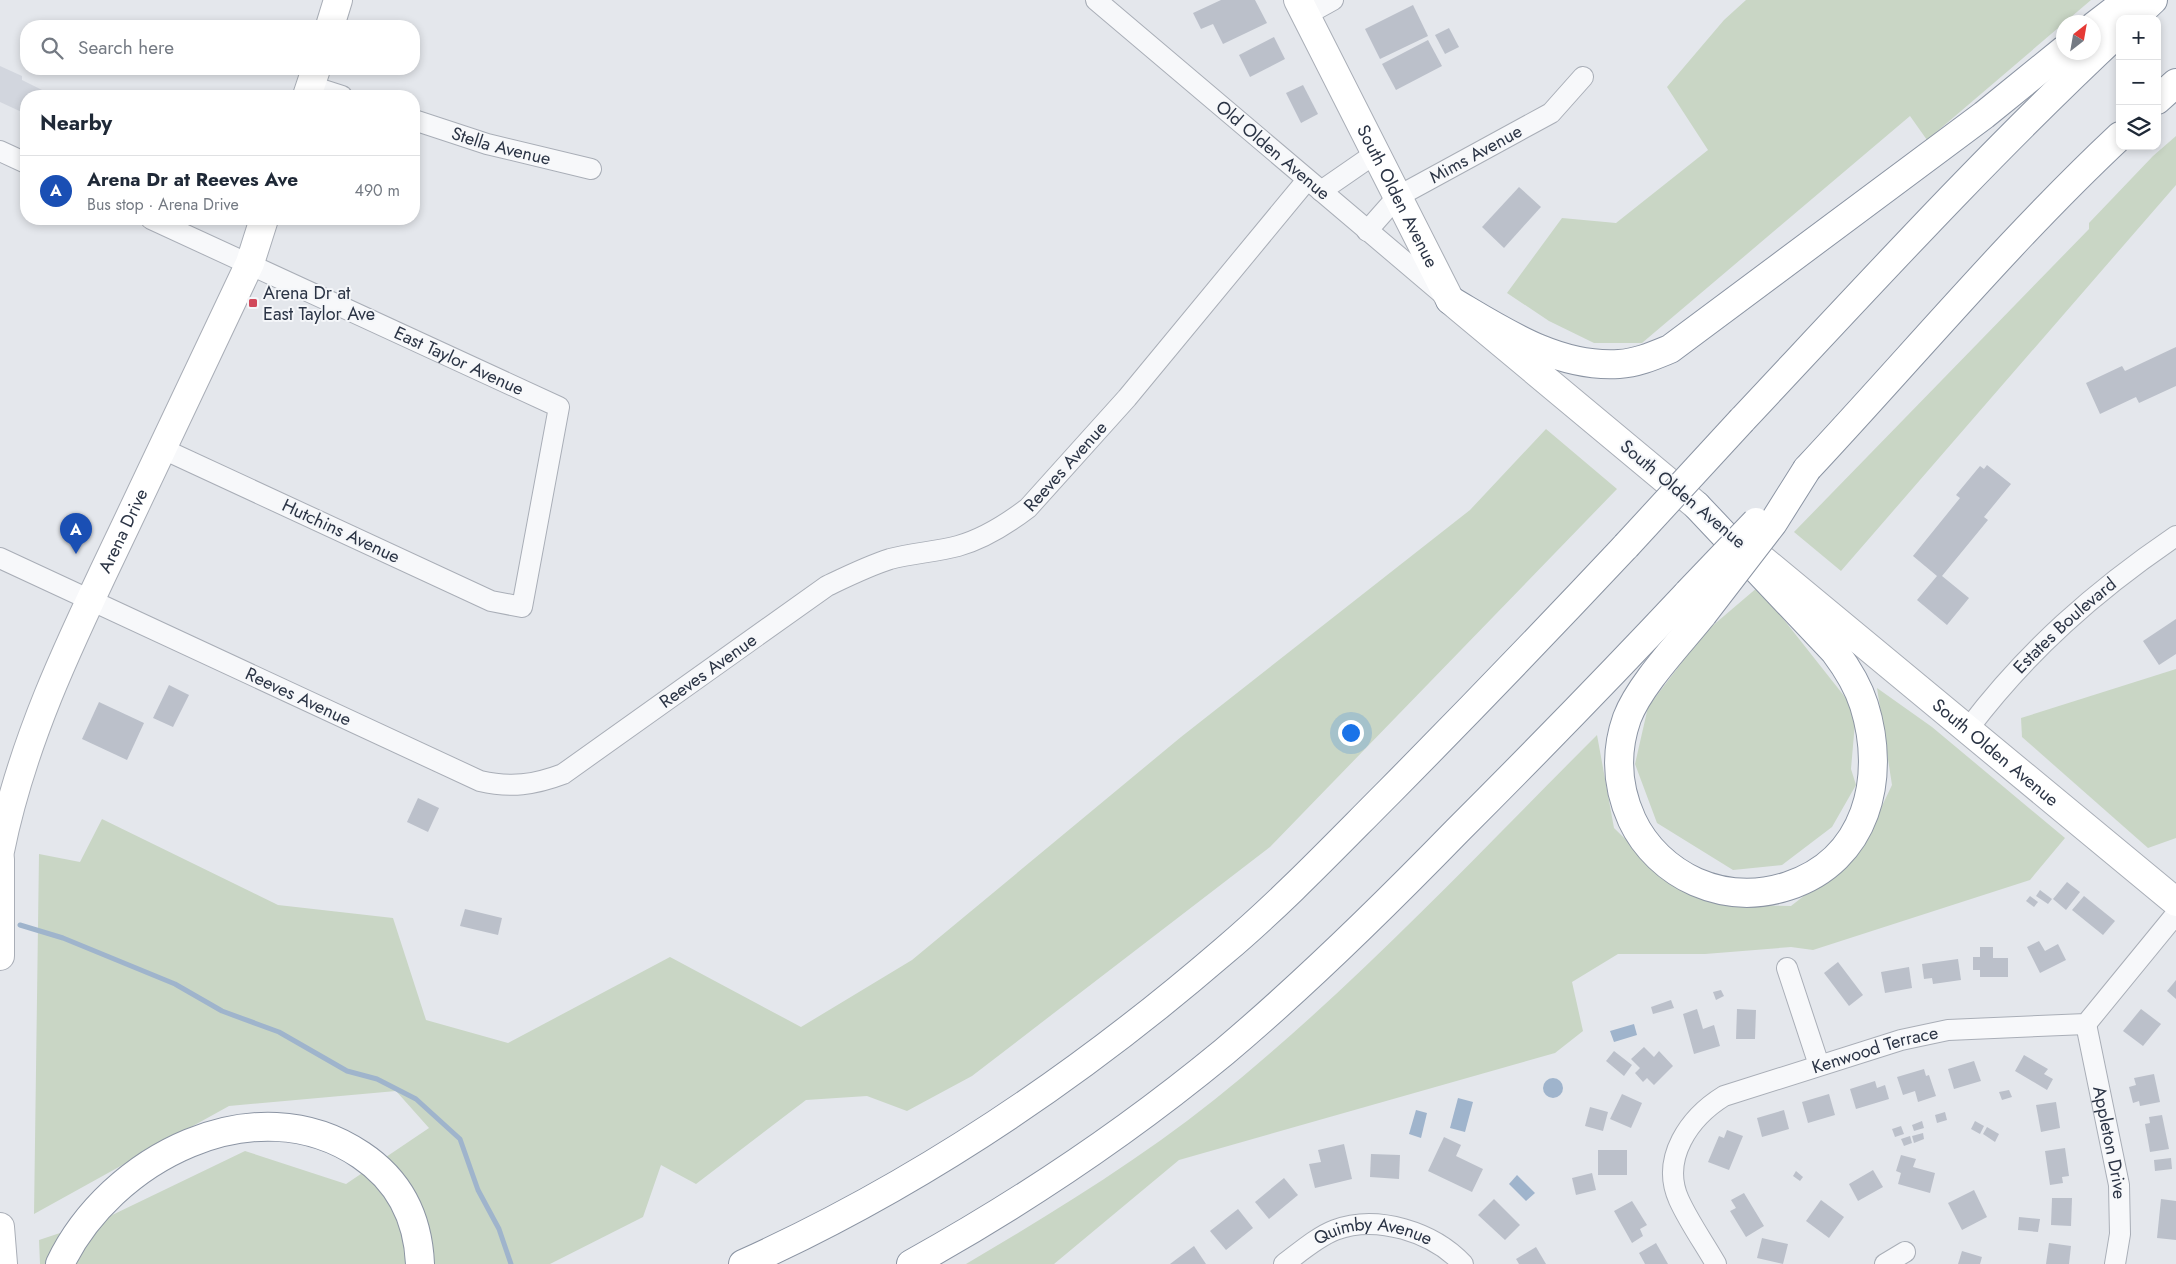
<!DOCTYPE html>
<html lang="en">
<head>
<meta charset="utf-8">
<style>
  :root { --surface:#fff; --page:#f6f6f7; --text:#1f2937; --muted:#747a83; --line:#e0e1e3; --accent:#db2777 }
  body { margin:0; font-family:Jost,sans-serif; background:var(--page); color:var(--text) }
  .controls { position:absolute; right:15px; top:15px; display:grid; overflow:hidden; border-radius:10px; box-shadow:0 2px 8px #0003 }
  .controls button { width:45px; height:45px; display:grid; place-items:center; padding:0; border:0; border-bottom:1px solid var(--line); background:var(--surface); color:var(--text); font:25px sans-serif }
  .compass { position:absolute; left:2056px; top:15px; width:45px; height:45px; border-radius:50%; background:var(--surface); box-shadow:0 2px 8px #0003; rotate:31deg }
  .you { position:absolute; left:1350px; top:732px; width:18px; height:18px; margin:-12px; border:4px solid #fff; border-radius:50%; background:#1a73e8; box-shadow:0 0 0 8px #1a73e833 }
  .badge { display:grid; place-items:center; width:32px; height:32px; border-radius:50%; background:var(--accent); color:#fff; font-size:16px; font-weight:700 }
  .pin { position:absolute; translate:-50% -41px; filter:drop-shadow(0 1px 2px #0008) }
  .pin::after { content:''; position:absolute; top:26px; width:18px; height:15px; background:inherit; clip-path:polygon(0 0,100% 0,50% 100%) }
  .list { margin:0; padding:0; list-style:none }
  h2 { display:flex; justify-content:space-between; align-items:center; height:65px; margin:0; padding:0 20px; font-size:21px }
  h2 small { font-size:16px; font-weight:400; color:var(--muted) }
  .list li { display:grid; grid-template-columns:32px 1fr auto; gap:15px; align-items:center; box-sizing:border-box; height:70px; padding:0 20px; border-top:1px solid var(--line) }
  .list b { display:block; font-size:19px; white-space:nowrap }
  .list p { margin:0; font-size:16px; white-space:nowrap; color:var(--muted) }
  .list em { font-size:16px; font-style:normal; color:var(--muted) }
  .icon { flex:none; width:28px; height:28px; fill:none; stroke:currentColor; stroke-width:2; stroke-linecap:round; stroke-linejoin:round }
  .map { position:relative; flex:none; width:2176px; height:1264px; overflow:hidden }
  .search { position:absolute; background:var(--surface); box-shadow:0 2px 8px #0003; left:20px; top:20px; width:400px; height:55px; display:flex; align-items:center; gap:12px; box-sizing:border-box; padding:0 18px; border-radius:20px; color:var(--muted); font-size:19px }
  .panel { position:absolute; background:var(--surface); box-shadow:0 2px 8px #0003; left:20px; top:90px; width:400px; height:135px; border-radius:20px }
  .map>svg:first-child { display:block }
</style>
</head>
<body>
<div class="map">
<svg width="2176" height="1264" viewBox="0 0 2176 1264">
  <rect width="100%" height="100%" fill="#e4e7ec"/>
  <path fill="#d2d6de" d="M0 66 22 76V80L54 96H26V114L0 102Z"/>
  <g fill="#c9d6c5">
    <path d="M1746 0H2091L1927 140 1910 116 1642 343H1594L1549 321 1507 293 1562 218 1616 223 1708 150 1667 87 1724 20Z"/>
    <path d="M2176 136V185L1841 571 1794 532 2089 229V223L2153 156Z"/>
    <path d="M1546 429 1617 489 1270 847 972 1076 907 1111 867 1096 806 1100 696 1184 661 1165 643 1217 550 1264H40L39 1240 108 1217 245 1151 346 1184 429 1128 396 1091 229 1106 34 1214 39 854 80 862 102 819 278 905 393 918 426 1020 508 1043 670 957 801 1027 912 960 1181 737 1470 510Z"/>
    <path d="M1758 587 1856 711 1851 769 1856 785 1832 827 1782 865 1733 870 1657 823 1635 764 1648 707 1704 633Z"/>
    <path d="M2176 669V838L2148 848 2022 737 2021 718Z"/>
    <path d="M1877 688 1932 727 2065 838 2030 880 1813 950 1791 947 1705 954H1618L1572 982 1583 1031 1555 1053 1179 1160 1054 1264H966C1061 1208 1157 1149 1241 1078 1368 972 1481 851 1597 735L1614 828 1665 878 1738 905 1791 906 1860 852 1892 785Z"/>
  </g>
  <g fill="#9fb4cc">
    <path d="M1634 1024 1637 1035 1614 1042 1610 1031Z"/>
    <circle cx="1553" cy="1088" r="10"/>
    <path d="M1458 1098 1473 1102 1465 1132 1450 1128Z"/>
    <path d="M1416 1110 1427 1113 1421 1138 1409 1134Z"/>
    <path d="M1517 1175 1535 1193 1526 1201 1509 1184Z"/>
  </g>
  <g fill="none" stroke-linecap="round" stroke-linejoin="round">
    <path stroke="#9fb4cc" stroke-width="5" d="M20 925 63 938 175 984 222 1011 279 1032 347 1071 377 1079 416 1099 460 1139 478 1190 499 1229 511 1264"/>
  </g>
  <g fill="#bbc0ca">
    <path d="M1221 0H1255L1267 23 1223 44 1213 24 1201 29 1193 13Z"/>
    <path d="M1413 5 1428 36 1380 59 1365 29Z"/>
    <path d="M1449 28 1459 47 1445 54 1435 35Z"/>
    <path d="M1274 37 1285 59 1250 77 1239 55Z"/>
    <path d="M1428 40 1442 66 1396 90 1382 64Z"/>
    <path d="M1303 85 1318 114 1301 123 1286 93Z"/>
    <path d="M1519 187 1541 207 1504 248 1482 227Z"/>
    <path d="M2176 347V386L2139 403 2136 397 2100 414 2086 383 2122 366 2125 371Z"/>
    <path d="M1987 465 2011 484 1984 517 1988 520 1942 576 1969 598 1947 625 1917 600 1937 576 1913 556 1960 498 1956 495 1980 466 1984 469Z"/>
    <path d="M2176 619V654L2159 665 2143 641Z"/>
    <path d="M169 685 189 695 173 727 153 718Z"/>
    <path d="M99 702 144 723 127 760 82 739Z"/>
    <path d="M418 798 439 808 428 832 407 822Z"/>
    <path d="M2067 882 2080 892 2066 910 2053 899Z"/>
    <path d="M2040 890 2052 899 2048 904 2036 896Z"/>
    <path d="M2030 896 2038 902 2034 907 2026 901Z"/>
    <path d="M2084 896 2115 921 2103 935 2072 910Z"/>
    <path d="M465 909 502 918 498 935 460 926Z"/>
    <path d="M2039 941 2045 951 2058 944 2066 960 2040 973 2027 947Z"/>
    <path d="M1980 947H1993V958H2008V977H1980V970H1973V957H1980Z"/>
    <path d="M1958 959 1961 980 1933 984 1932 978 1924 979 1922 964Z"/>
    <path d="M1838 962 1863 995 1849 1006 1824 973Z"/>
    <path d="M1909 967 1912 988 1885 993 1881 972Z"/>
    <path d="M2176 980V999L2167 991Z"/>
    <path d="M1721 990 1724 996 1716 1000 1713 992Z"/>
    <path d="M1671 1000 1674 1008 1653 1014 1651 1007Z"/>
    <path d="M1697 1009 1703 1029 1714 1025 1720 1046 1694 1054 1683 1014Z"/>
    <path d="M1737 1009 1756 1010 1755 1039H1736Z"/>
    <path d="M2141 1009 2161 1024 2143 1046 2123 1031Z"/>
    <path d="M1644 1047 1654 1057 1659 1051 1673 1066 1654 1085 1647 1078 1643 1082 1635 1073 1640 1068 1631 1059Z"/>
    <path d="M1614 1051 1632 1065 1624 1076 1606 1061Z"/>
    <path d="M2024 1055 2048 1069 2044 1074 2053 1079 2047 1090 2015 1071Z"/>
    <path d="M1974 1061 1981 1081 1954 1089 1948 1069Z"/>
    <path d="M1924 1069 1926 1076 1929 1075 1936 1096 1918 1102 1915 1091 1903 1095 1897 1077Z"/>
    <path d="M2154 1074 2160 1102 2140 1106 2139 1101 2133 1103 2129 1087 2136 1085 2134 1078Z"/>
    <path d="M1875 1081 1877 1088 1885 1085 1889 1099 1856 1109 1850 1089Z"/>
    <path d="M2009 1090 2012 1097 2002 1100 1999 1092Z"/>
    <path d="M1622 1094 1642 1103 1631 1128 1610 1119Z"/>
    <path d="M1829 1094 1835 1115 1808 1123 1802 1102Z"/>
    <path d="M2056 1102 2060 1128 2041 1132 2036 1105Z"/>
    <path d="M1590 1107 1608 1112 1603 1131 1585 1126Z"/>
    <path d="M1784 1110 1789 1129 1762 1137 1757 1118Z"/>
    <path d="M1945 1112 1947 1120 1937 1123 1935 1115Z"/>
    <path d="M2162 1115 2169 1149 2150 1152 2145 1124 2150 1123 2149 1117Z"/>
    <path d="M1922 1121 1924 1128 1914 1131 1912 1125Z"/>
    <path d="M1975 1121 1984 1126 1980 1134 1971 1129Z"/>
    <path d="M1901 1126 1904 1134 1895 1137 1892 1129Z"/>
    <path d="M1987 1127 1999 1134 1995 1142 1983 1134Z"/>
    <path d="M1727 1130 1743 1136 1729 1170 1708 1162 1719 1136 1724 1138Z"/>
    <path d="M1923 1133 1924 1139 1914 1143 1912 1136Z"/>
    <path d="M1910 1136 1912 1143 1904 1146 1901 1139Z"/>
    <path d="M1444 1137 1461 1145 1456 1156 1483 1169 1472 1192 1428 1171Z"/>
    <path d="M1344 1144 1352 1179 1315 1188 1309 1164 1321 1162 1318 1150Z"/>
    <path d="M2065 1148 2069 1176 2062 1177 2063 1183 2050 1185 2045 1151Z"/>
    <rect x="1598" y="1150" width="29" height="25"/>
    <path d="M1371 1154 1400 1155 1399 1179 1370 1177Z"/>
    <path d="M1901 1155 1916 1159 1913 1167 1935 1173 1930 1193 1898 1184 1901 1173 1896 1171Z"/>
    <path d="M2171 1158 2172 1169 2155 1171 2154 1160Z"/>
    <path d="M1873 1170 1883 1187 1858 1201 1849 1184Z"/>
    <path d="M1796 1171 1803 1177 1800 1181 1793 1176Z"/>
    <path d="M1592 1173 1596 1190 1576 1195 1572 1178Z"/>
    <path d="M1284 1178 1298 1195 1269 1219 1255 1202Z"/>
    <path d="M1974 1190 1987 1217 1962 1230 1948 1203Z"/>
    <path d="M1744 1193 1764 1226 1746 1237 1730 1211 1736 1208 1731 1200Z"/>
    <path d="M2052 1198H2072L2071 1226 2051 1225Z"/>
    <path d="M1494 1199 1520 1225 1505 1240 1478 1215Z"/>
    <path d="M2161 1199 2176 1201V1240L2157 1238Z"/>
    <path d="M1821 1200 1844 1217 1829 1238 1806 1221Z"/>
    <path d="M1632 1201 1647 1225 1640 1229 1643 1236 1632 1243 1614 1211Z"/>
    <path d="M1238 1209 1253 1228 1226 1250 1210 1231Z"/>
    <path d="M2019 1217 2040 1219 2038 1232 2018 1230Z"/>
    <path d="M1762 1238 1788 1244 1783 1264 1757 1258Z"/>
    <path d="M1656 1243 1668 1264H1645L1639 1253Z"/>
    <path d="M2049 1243 2071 1246 2069 1264H2046Z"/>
    <path d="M1194 1246 1206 1264H1170Z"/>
    <path d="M1536 1247 1546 1264H1519L1516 1259Z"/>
    <path d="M1962 1251 1982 1257 1980 1264H1958Z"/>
  </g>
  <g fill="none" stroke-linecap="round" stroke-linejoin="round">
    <defs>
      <g id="minor">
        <path id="s1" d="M1096 0 1444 295"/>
        <path d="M1306 15 1333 0"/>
        <path d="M311 86 342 96"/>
        <path id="s2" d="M414 120 487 144 591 169"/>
        <path d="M0 151 26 163"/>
        <path d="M1321 191 1376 153"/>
        <path id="s3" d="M151 219 559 407 522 607 491 601 163 449"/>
        <path id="s4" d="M1367 231 1397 197 1551 113 1583 77"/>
        <path id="s5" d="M0 558 480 781C511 788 534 785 563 774L827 586C848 576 868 566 890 559 912 553 936 552 958 546 983 539 1007 524 1028 508L1127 398 1307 180"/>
        <path id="s6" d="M1968 729C2027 651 2095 591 2176 536"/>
        <path d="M1787 968 1819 1065"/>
        <path id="s7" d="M2086 1024 2119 1185 2120 1234 2115 1264"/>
        <path id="s8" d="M1284 1264C1300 1252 1317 1237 1335 1230 1377 1214 1433 1232 1463 1264"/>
        <path id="s9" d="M1716 1264C1704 1243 1689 1222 1679 1200 1660 1158 1690 1117 1724 1096L1901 1040 1948 1030 2086 1024 2176 914"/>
        <path d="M1885 1264 1905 1252"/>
      </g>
      <g id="secondary">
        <path id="s10" d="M1298 0 1450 300 1696 505"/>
        <path d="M330 26 338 0"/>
        <path d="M307 96 316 69"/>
        <path id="s11" d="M1752 551 2176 902"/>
        <path id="s12" d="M0 851C23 736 75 632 125 527 167 439 208 351 250 263L264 219"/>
        <path d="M0 859V956"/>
        <path d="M0 1227 3 1264"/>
      </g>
      <g id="motorway">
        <path d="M2133 19 2153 0"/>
        <path d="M2094 26 2128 0"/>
        <path d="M2157 100 2176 83"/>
        <path d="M1450 300C1501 330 1556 368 1619 364 1637 363 1653 356 1670 349L1984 115 2064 50"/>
        <path d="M1742 420C1866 288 1987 155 2120 31"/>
        <path d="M1807 469C1911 358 2009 240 2120 136"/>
        <path d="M1697 506 1835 652C1847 668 1858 686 1864 705 1887 778 1867 860 1788 886 1758 896 1726 895 1696 882 1669 870 1645 848 1632 820 1617 787 1615 752 1627 718 1640 684 1680 643 1703 614"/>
        <path d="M60 1264C110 1159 255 1083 361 1155 400 1181 418 1218 420 1264"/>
        <path d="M743 1264C918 1185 1079 1076 1224 951 1283 901 1336 845 1390 791 1470 710 1548 629 1626 546"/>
        <path d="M911 1264C1021 1203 1127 1132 1224 1052 1306 983 1382 908 1457 831 1535 753 1612 674 1688 593"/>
      </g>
    </defs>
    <use href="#minor" stroke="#a9aeb7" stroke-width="22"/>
    <use href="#secondary" stroke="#a9aeb7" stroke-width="30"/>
    <use href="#motorway" stroke="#8b94a3" stroke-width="30"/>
    <use href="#minor" stroke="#f7f8fa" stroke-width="20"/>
    <use href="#secondary" stroke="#fff" stroke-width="28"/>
    <use href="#motorway" stroke="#fff" stroke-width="28"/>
    <defs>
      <g id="motorway-bridge">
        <path d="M1626 546 1742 420"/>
        <path d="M1688 593 1756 522"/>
        <path d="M1703 614 1773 523 1807 469"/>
      </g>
    </defs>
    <use href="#motorway-bridge" stroke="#8b94a3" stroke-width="30" stroke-linecap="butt"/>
    <use href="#motorway-bridge" stroke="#fff" stroke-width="28"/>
  </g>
  <rect fill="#d1495b" stroke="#f4f6f9" stroke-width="2" x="248" y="298" width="10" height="10" rx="2.5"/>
  <g text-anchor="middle" stroke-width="4" stroke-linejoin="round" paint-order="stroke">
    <g font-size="18" fill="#2b3445" stroke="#f4f6f9">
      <text dy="6" stroke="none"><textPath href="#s2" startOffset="91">Stella Avenue</textPath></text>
      <text dy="6" stroke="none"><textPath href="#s1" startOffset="232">Old Olden Avenue</textPath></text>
      <text dy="6" stroke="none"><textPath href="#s4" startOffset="135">Mims Avenue</textPath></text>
      <text dy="6" stroke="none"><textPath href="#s10" startOffset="220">South Olden Avenue</textPath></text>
      <text dy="6" stroke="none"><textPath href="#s3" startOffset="339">East Taylor Avenue</textPath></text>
      <text dy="6" stroke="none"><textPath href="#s5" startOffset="1212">Reeves Avenue</textPath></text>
      <text transform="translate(1683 494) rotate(40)" y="6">South Olden Avenue</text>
      <text dy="6" stroke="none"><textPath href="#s12" startOffset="344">Arena Drive</textPath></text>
      <text transform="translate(341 531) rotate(25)" y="6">Hutchins Avenue</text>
      <text dy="6" stroke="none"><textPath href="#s6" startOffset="142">Estates Boulevard</textPath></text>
      <text dy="6" stroke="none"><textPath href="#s5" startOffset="792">Reeves Avenue</textPath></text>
      <text dy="6" stroke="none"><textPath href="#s5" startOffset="329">Reeves Avenue</textPath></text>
      <text dy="6" stroke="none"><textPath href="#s11" startOffset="316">South Olden Avenue</textPath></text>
      <text dy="6" stroke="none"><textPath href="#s9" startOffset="356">Kenwood Terrace</textPath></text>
      <text dy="6" stroke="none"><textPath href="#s7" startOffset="121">Appleton Drive</textPath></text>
      <text dy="6" stroke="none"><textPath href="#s8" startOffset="100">Quimby Avenue</textPath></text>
    </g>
    <g font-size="18" fill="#2b3445" stroke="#f4f6f9" text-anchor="start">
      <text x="263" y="299">Arena Dr at<tspan x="263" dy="21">East Taylor Ave</tspan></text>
    </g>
  </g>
</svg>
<div class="controls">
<button>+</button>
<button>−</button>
<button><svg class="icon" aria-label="layers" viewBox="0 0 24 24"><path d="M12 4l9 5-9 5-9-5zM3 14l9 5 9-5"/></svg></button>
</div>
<svg class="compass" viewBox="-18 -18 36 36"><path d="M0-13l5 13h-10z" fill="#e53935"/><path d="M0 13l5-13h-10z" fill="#747a83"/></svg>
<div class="you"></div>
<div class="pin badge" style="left:76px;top:554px;background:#1a4fb4">A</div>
<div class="search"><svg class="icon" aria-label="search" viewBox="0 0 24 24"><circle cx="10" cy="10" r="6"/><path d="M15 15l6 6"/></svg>Search here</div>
<section class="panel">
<h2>Nearby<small></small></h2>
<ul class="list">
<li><span class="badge" style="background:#1a4fb4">A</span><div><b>Arena Dr at Reeves Ave</b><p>Bus stop · Arena Drive</p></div><em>490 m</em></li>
</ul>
</section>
</div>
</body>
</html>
